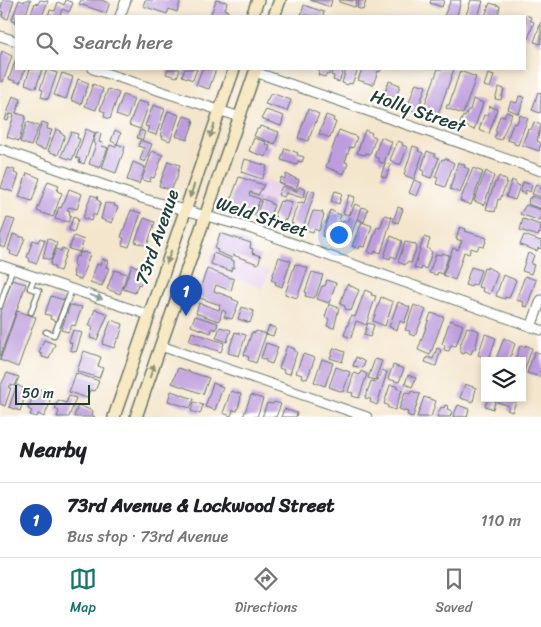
<!DOCTYPE html>
<html lang="en">
<head>
<meta charset="utf-8">
<style>
  :root { --surface:#fff; --page:#f2f2f2; --text:#202124; --muted:#757577; --line:#e0e0e0; --accent:#0f766e }
  body { margin:0; font-family:Sriracha,sans-serif; background:var(--page); color:var(--text) }
  .controls { position:absolute; right:15px; bottom:15px; display:grid; overflow:hidden; border-radius:0px; box-shadow:0 2px 8px #0003 }
  .controls button { width:45px; height:45px; display:grid; place-items:center; padding:0; border:0; border-bottom:1px solid var(--line); background:var(--surface); color:var(--text); font:25px sans-serif }
  .scale { position:absolute; left:15px; bottom:12px; width:75px; box-sizing:border-box; padding-left:5px; border:2px solid #1f3d34; border-top:0; font-size:14px; line-height:18px; white-space:nowrap; color:#1f3d34; -webkit-text-stroke:4px #fff; paint-order:stroke }
  .you { position:absolute; left:338px; top:234px; width:18px; height:18px; margin:-12px; border:4px solid #fff; border-radius:50%; background:#1a73e8; box-shadow:0 0 0 8px #1a73e833 }
  .badge { display:grid; place-items:center; width:32px; height:32px; border-radius:50%; background:var(--accent); color:#fff; font-size:16px; font-weight:700 }
  .pin { position:absolute; translate:-50% -41px; filter:drop-shadow(0 1px 2px #0008) }
  .pin::after { content:''; position:absolute; top:26px; width:18px; height:15px; background:inherit; clip-path:polygon(0 0,100% 0,50% 100%) }
  .list { margin:0; padding:0; list-style:none }
  h2 { display:flex; justify-content:space-between; align-items:center; height:65px; margin:0; padding:0 20px; font-size:21px }
  h2 small { font-size:16px; font-weight:400; color:var(--muted) }
  .list li { display:grid; grid-template-columns:32px 1fr auto; gap:15px; align-items:center; box-sizing:border-box; height:75px; padding:0 20px; border-top:1px solid var(--line) }
  .list b { display:block; font-size:19px; white-space:nowrap }
  .list p { margin:0; font-size:16px; white-space:nowrap; color:var(--muted) }
  .list em { font-size:16px; font-style:normal; color:var(--muted) }
  .icon { flex:none; width:28px; height:28px; fill:none; stroke:currentColor; stroke-width:2; stroke-linecap:round; stroke-linejoin:round }
  .map { position:relative; flex:none; width:541px; height:417px; overflow:hidden }
  .search { position:absolute; background:var(--surface); box-shadow:0 2px 8px #0003; left:15px; right:15px; top:15px; height:55px; display:flex; align-items:center; gap:12px; box-sizing:border-box; padding:0 18px; border-radius:0px; color:var(--muted); font-size:19px }
  .sheet { height:140px; background:var(--surface) }
  nav { display:flex; justify-content:space-around; align-items:center; box-sizing:border-box; height:70px; border-top:1px solid var(--line); background:var(--surface); font-size:14px; color:var(--muted) }
  nav a { display:grid; justify-items:center; gap:2px }
  nav .on { color:var(--accent) }
  .map>svg:first-child { display:block }
</style>
</head>
<body>
<div class="map">
<svg width="541" height="417" viewBox="0 0 541 417">
  <rect width="100%" height="100%" fill="#fff"/>
  <filter id="ink" filterUnits="userSpaceOnUse"><feTurbulence type="fractalNoise" baseFrequency=".02" numOctaves="2"/><feDisplacementMap in="SourceGraphic" scale="10" xChannelSelector="R" yChannelSelector="G"/><feConvolveMatrix kernelMatrix="1 2 1 2 8 2 1 2 1" color-interpolation-filters="sRGB"/></filter>
  <filter id="wash" filterUnits="userSpaceOnUse"><feTurbulence type="fractalNoise" baseFrequency=".0096" numOctaves="4" result="noise"/><feDisplacementMap in="SourceGraphic" scale="20" xChannelSelector="R" yChannelSelector="G"/><feGaussianBlur stdDeviation="1.12" result="paint"/><feColorMatrix in="noise" values="0 0 0 0 0 0 0 0 0 0 0 0 0 0 0 0 0 1.4 0 .05"/><feComposite in="paint" operator="in"/></filter>
  <g filter="url(#wash)">
    <rect width="100%" height="100%" fill="#f4e6cd"/>
    <g fill="#e9d2ed">
      <path d="M240 172 281 185 275 203 262 198 255 217 228 208Z"/>
      <path d="M213 251 270 271 263 288 207 269Z"/>
    </g>
    <g id="blocks">
      <g fill="#bd9ddd">
        <path d="M3 0H14L8 19 2 17 3 12 0 11Z"/>
        <path d="M19 0 24 2 25 0H31L25 16H16V23L12 19Z"/>
        <path d="M40 0 48 1 42 16H30L35 3 38 4Z"/>
        <path d="M66 0 73 3 69 12 62 9 60 16H48L50 10 55 11 58 2 64 5Z"/>
        <path d="M81 0H101L109 3V5L106 13 79 4Z"/>
        <path d="M145 0H174L180 2 177 12 169 9 167 14 143 6Z"/>
        <path d="M216 0 227 2 225 10 228 11 227 16H210Z"/>
        <path d="M310 0H332L330 7Z"/>
        <path d="M339 0H357L355 7 339 2Z"/>
        <path d="M359 0 366 1 363 10 357 8Z"/>
        <path d="M431 0H444L442 7 430 3Z"/>
        <path d="M451 0H461L457 16H444Z"/>
        <path d="M471 0 483 1 478 16 466 15Z"/>
        <path d="M490 3 500 6 498 16H485Z"/>
        <path d="M304 5 324 12 323 16 301 15Z"/>
        <path d="M525 15 531 17 530 20 534 22 528 39 525 38Z"/>
        <path d="M541 22V44L534 42Z"/>
        <path d="M2 51 12 56 3 82 0 81V57Z"/>
        <path d="M16 59V69H25L20 83 9 79Z"/>
        <path d="M30 69H42L36 88 25 84Z"/>
        <path d="M47 69 57 73 48 99 41 97 43 90 40 89Z"/>
        <path d="M168 69H180L177 77 166 74Z"/>
        <path d="M185 69H197L193 80 182 76Z"/>
        <path d="M202 69H216L209 89 196 85Z"/>
        <path d="M320 69H331L329 75 327 74 325 77 318 75Z"/>
        <path d="M333 69H344L339 82 333 80 334 76 331 75Z"/>
        <path d="M346 69H358L352 84 349 83 348 85 342 83Z"/>
        <path d="M362 69H381L380 72 378 71 373 85 358 80Z"/>
        <path d="M438 69H454L437 117 422 112Z"/>
        <path d="M460 71 476 77 463 114 446 108 447 105H449Z"/>
        <path d="M62 73 73 77 66 99 54 95Z"/>
        <path d="M488 74 494 76 490 88 484 86Z"/>
        <path d="M78 79 89 83 81 104 71 100Z"/>
        <path d="M389 81 400 85 395 102 388 100 389 97 384 95Z"/>
        <path d="M416 83 426 86 417 112 407 108Z"/>
        <path d="M93 84 103 89 96 110 85 106Z"/>
        <path d="M499 87 504 89 501 100 495 99Z"/>
        <path d="M108 89 119 93 110 119 104 117 105 112 100 110Z"/>
        <path d="M538 92 541 93 540 113 532 110Z"/>
        <path d="M271 93 291 100 287 111 265 104Z"/>
        <path d="M123 95 134 99 127 119 116 115Z"/>
        <path d="M13 96 21 99 16 113 26 116 19 141 7 137 14 115 10 114 8 121 5 120Z"/>
        <path d="M519 96 524 97 519 114 508 109 511 101 517 103Z"/>
        <path d="M473 99 483 103 474 130 460 123 463 116 465 117 468 110H470Z"/>
        <path d="M138 101 149 104 140 129 129 125Z"/>
        <path d="M153 105 165 109 156 135 147 132 149 127 145 126Z"/>
        <path d="M490 106 497 109 489 134 479 130 484 115 487 116Z"/>
        <path d="M308 109 319 114 308 141 298 138Z"/>
        <path d="M266 110 284 116 281 126 261 119Z"/>
        <path d="M168 111 179 115 170 141 162 138 163 136H161L162 132 161 131Z"/>
        <path d="M506 112 512 114 501 140 494 138 497 132 495 131 500 116 504 117Z"/>
        <path d="M326 115 334 118 333 121 336 122 330 138 319 134Z"/>
        <path d="M520 115 528 118 518 145 514 144V142L507 140 513 124 517 123Z"/>
        <path d="M184 116 193 119 192 121H194L187 140 176 136Z"/>
        <path d="M27 122 39 126 31 146 20 142Z"/>
        <path d="M42 122 48 124 47 129 52 130 45 150 34 146Z"/>
        <path d="M534 122 541 125 537 141 541 143 539 151 522 145 528 129 531 130Z"/>
        <path d="M260 126 279 132 275 144 254 136 257 129H259Z"/>
        <path d="M56 129 61 131 60 133 65 135 58 155 48 151Z"/>
        <path d="M86 129 95 133 84 164 79 162 80 159 76 158Z"/>
        <path d="M115 130 121 133 117 144 125 147 116 173 102 168 110 145 115 147 117 144 111 141Z"/>
        <path d="M140 130 145 132 142 141 152 144 145 162 140 160 144 148 138 146 141 139 137 138Z"/>
        <path d="M339 130 357 137 353 148 350 147 345 162 348 163 344 174 326 167Z"/>
        <path d="M365 130 372 133 371 135 376 137 370 154 366 153 365 155 357 153Z"/>
        <path d="M71 132 78 134 77 138 80 139 72 160 61 156Z"/>
        <path d="M96 132 101 134 99 142 103 143 102 146 108 148 100 168 89 164 96 144 93 143Z"/>
        <path d="M381 137 392 142 384 163 379 162V159L374 156Z"/>
        <path d="M254 138 266 142 265 144 270 146 266 157 249 151Z"/>
        <path d="M398 141 403 143 402 145 407 147 401 164H398L390 160Z"/>
        <path d="M413 146 419 148 418 151 423 153 414 179 404 175Z"/>
        <path d="M285 148 298 153 297 155 304 157 302 162 298 161 297 165 281 160Z"/>
        <path d="M152 151 163 155 154 178 151 177 150 182 142 180Z"/>
        <path d="M427 151 435 154V156L439 158 431 178 423 175 424 171 421 170Z"/>
        <path d="M445 158 454 163 445 187 436 184 438 178 435 177 442 159 444 160Z"/>
        <path d="M245 159 267 166 262 179 241 172Z"/>
        <path d="M168 161 180 165 177 175 178 176 171 190 159 186Z"/>
        <path d="M133 162 145 167 139 184 127 180Z"/>
        <path d="M458 162 465 165 464 167 469 169 460 193 450 189Z"/>
        <path d="M385 163 391 165 386 178 381 176Z"/>
        <path d="M8 168 15 170 14 173 19 175 13 192 1 188Z"/>
        <path d="M473 168 483 172 471 205 460 201Z"/>
        <path d="M486 171 494 176 484 205 474 201Z"/>
        <path d="M27 173 40 178 32 201 19 197Z"/>
        <path d="M286 174 299 180 296 189 279 183 281 177 285 179Z"/>
        <path d="M499 176 507 181 500 200 498 199 495 212 486 209 495 182 496 183Z"/>
        <path d="M239 177 264 185 258 195 250 192 249 195 260 199 254 216 228 207Z"/>
        <path d="M414 180 422 183 417 196 409 193Z"/>
        <path d="M512 180 516 182V184L520 186 515 200 506 197Z"/>
        <path d="M48 181 59 185 57 191 62 193 53 217 37 211Z"/>
        <path d="M523 182 532 185 530 192 526 190 525 194 520 192Z"/>
        <path d="M536 184 541 186V197L532 194Z"/>
        <path d="M282 186 297 191 299 187 306 190 303 198 286 193 284 197 278 195Z"/>
        <path d="M69 189 82 194 77 209 69 207 67 210 70 211 69 214 71 215 68 222 55 219 59 207 61 208 63 203H64Z"/>
        <path d="M309 190 315 192 303 228 291 223 298 203 300 204 301 202 304 203Z"/>
        <path d="M335 191 342 193 339 204 331 201Z"/>
        <path d="M91 195 98 197 97 200 101 202 96 216 93 214 91 221 83 218Z"/>
        <path d="M349 195 355 197 348 215 343 213Z"/>
        <path d="M531 196 541 199V209L528 204 529 198H531Z"/>
        <path d="M262 199 271 202V204L274 205 268 221 256 217Z"/>
        <path d="M284 200 292 202 286 220 284 219 283 222 275 219 276 217 274 216 280 201 283 202Z"/>
        <path d="M105 203 115 204 114 206 118 207 112 223 101 219Z"/>
        <path d="M355 204 361 207 349 242 345 240 344 243 338 241 339 238H337L343 221 347 222Z"/>
        <path d="M526 205 541 210 540 221 520 214Z"/>
        <path d="M362 207 368 209 364 222 358 219Z"/>
        <path d="M398 207 403 209 398 223 393 221Z"/>
        <path d="M131 210 141 213 129 247 122 245 124 238 121 237Z"/>
        <path d="M330 210 341 215 339 220H340L334 237 330 236 329 238 322 236Z"/>
        <path d="M313 211 323 212 322 214 324 215 319 231 314 229 313 232 306 230Z"/>
        <path d="M385 215 392 217 381 253 375 251 374 254 368 252 377 227 380 228Z"/>
        <path d="M73 217 78 219 74 232 69 230Z"/>
        <path d="M7 218 15 220 5 248 0 246V237Z"/>
        <path d="M144 218 155 222 147 246 135 242Z"/>
        <path d="M523 219 541 225 540 234 539 233 538 236 520 230Z"/>
        <path d="M362 222 372 226 365 247 360 246 359 249 352 246Z"/>
        <path d="M460 227 466 229 465 231 487 238 484 247 479 246 477 250 471 248 469 254 464 252 455 280 443 275 453 248 458 250 462 241 456 239Z"/>
        <path d="M220 233 251 243 250 248 253 249 252 253 261 256 258 264 233 255 232 258 217 252 218 250 215 249Z"/>
        <path d="M13 234 25 238 18 257 10 254 11 251 8 250Z"/>
        <path d="M524 235 541 241V249L538 248 537 251 520 245Z"/>
        <path d="M74 236 84 240 80 252 69 249Z"/>
        <path d="M391 236 402 241 396 258 391 256 390 259 384 257Z"/>
        <path d="M424 237 430 239 427 248 432 252 426 269 422 267 421 270 414 268Z"/>
        <path d="M40 238 45 240 36 264 29 261 30 259 27 257 33 240 38 242Z"/>
        <path d="M48 238 57 243 51 260 43 258Z"/>
        <path d="M405 242 415 244 417 247 411 263 407 262 405 265 398 262Z"/>
        <path d="M62 248 67 250 60 271 54 269V266L50 265 56 249 61 251Z"/>
        <path d="M80 252 82 253 83 252 90 254 81 280 73 277 74 274 73 273 75 266 73 265 76 256 78 257Z"/>
        <path d="M213 253 234 261V268L232 267 231 271 211 264Z"/>
        <path d="M442 253 449 255 442 274 438 272 437 275 429 273 436 254 441 255Z"/>
        <path d="M528 253 534 255 531 264 534 265 531 274 522 271Z"/>
        <path d="M279 257 291 261 282 287 275 284 276 282 271 280Z"/>
        <path d="M102 259 108 261 106 267 109 268 102 286 90 282 97 264 100 265Z"/>
        <path d="M295 264 308 268 297 298 285 294Z"/>
        <path d="M132 265 143 269 140 279H142L140 285 138 284 135 293 123 289Z"/>
        <path d="M471 267 481 270 476 285 472 284 471 287 465 285Z"/>
        <path d="M487 267 498 273 490 294 482 291 483 288 478 287 484 268 487 269Z"/>
        <path d="M207 269 234 279 231 291 216 285 214 291 233 298 232 299 239 302 232 319 224 317 226 312 222 310 220 319 218 321 196 313 199 303 219 310 220 305 197 297Z"/>
        <path d="M114 270 127 274 120 294 107 289Z"/>
        <path d="M312 272 323 275 316 296 313 298 305 296 306 292H305Z"/>
        <path d="M503 275 516 280 509 298 505 297V299L496 296Z"/>
        <path d="M525 276 536 280 527 307 523 306 524 302 516 300Z"/>
        <path d="M12 280 26 284 0 357V314Z"/>
        <path d="M327 280 336 283 329 303 317 299 322 286H325Z"/>
        <path d="M347 284 359 290 351 311 345 309V306L340 304Z"/>
        <path d="M365 290 372 293 371 295 376 296 366 325 356 321 351 338 344 335 351 316 355 317Z"/>
        <path d="M51 296 64 300 56 321 50 319 51 316 45 314Z"/>
        <path d="M381 297 393 302 385 326 373 321Z"/>
        <path d="M398 302 410 307 404 323 400 321 397 330 389 327Z"/>
        <path d="M329 304 339 308 334 328 327 326 329 319 325 317Z"/>
        <path d="M70 305 82 307 75 326 72 325 68 332 61 330Z"/>
        <path d="M414 305 426 310 415 336 409 334 410 331 405 330Z"/>
        <path d="M242 307 254 311 250 323 238 319Z"/>
        <path d="M95 309 108 314 97 340 90 338 93 327 89 326Z"/>
        <path d="M17 311 36 317 18 367 0 360Z"/>
        <path d="M431 313 444 317 430 355 418 350Z"/>
        <path d="M195 316 218 323 216 330 212 328 211 333 191 326Z"/>
        <path d="M111 320 123 324 119 339 118 338 114 348 102 344Z"/>
        <path d="M450 320 463 325 456 346 451 345 449 351 444 350 445 345 442 344Z"/>
        <path d="M368 323 374 325 370 337 364 335Z"/>
        <path d="M269 326 276 328 273 336 266 334Z"/>
        <path d="M220 327 231 330 227 342 216 338Z"/>
        <path d="M467 327 479 331 475 350 473 349 471 354 465 351 464 354 460 353 461 350 459 349Z"/>
        <path d="M73 330 82 333 76 352 70 350 72 343 69 342Z"/>
        <path d="M256 331 266 334 256 363 248 360 249 357 244 355 252 332 255 333Z"/>
        <path d="M192 332 224 343 221 352 189 341Z"/>
        <path d="M235 332 246 335 239 356 228 353Z"/>
        <path d="M485 334 496 338 489 359 478 355Z"/>
        <path d="M504 338 515 344 509 361H499L496 359Z"/>
        <path d="M44 340 55 344 49 359 42 357V354L39 353Z"/>
        <path d="M266 343 278 347 272 364 266 362V360L261 358Z"/>
        <path d="M525 345 532 348 523 375 522 361H515L520 346 525 347Z"/>
        <path d="M287 346 295 349 294 351 297 352 290 374 283 372 284 370 279 368Z"/>
        <path d="M334 348 345 352 342 362 330 358Z"/>
        <path d="M437 348 441 350 436 366 425 362 427 357 433 359Z"/>
        <path d="M84 351 101 357 98 366 103 368 99 378 77 371Z"/>
        <path d="M535 351 541 354 540 377 527 373Z"/>
        <path d="M303 354 315 358 307 379 301 377 302 375 296 373Z"/>
        <path d="M356 357 365 362 363 368 353 366Z"/>
        <path d="M322 359 333 363 325 386 314 382Z"/>
        <path d="M375 359 382 361 375 380 368 378Z"/>
        <path d="M393 365 404 369 399 382 388 379Z"/>
        <path d="M336 367 350 372 343 392 329 387Z"/>
        <path d="M178 368 209 378 203 394 172 383Z"/>
        <path d="M382 370 387 372 377 405 370 402 371 399 365 398 371 381 376 382Z"/>
        <path d="M361 371 367 374 359 398 352 396 353 393 348 392 354 373 360 375Z"/>
        <path d="M7 373 19 377 15 386 10 385 9 388H11L5 406 0 404V387Z"/>
        <path d="M76 373 99 381 95 391 90 390 87 398 69 392Z"/>
        <path d="M408 375 416 378 412 387 405 384Z"/>
        <path d="M213 383 223 387 215 410 205 407Z"/>
        <path d="M465 384 476 388 473 402 460 398Z"/>
        <path d="M17 385 23 388 22 392 26 393 20 411 9 407Z"/>
        <path d="M390 385 397 386 396 388 402 390 395 410 387 407 388 405 384 404Z"/>
        <path d="M36 388 52 394 49 403H50L44 417 38 414 37 417 30 415 32 411 28 409Z"/>
        <path d="M171 391 194 399 190 408 168 401Z"/>
        <path d="M231 391 241 394 240 397 241 398 237 411 233 410 231 416 223 413Z"/>
        <path d="M411 391 420 394 413 417 407 415 408 412 399 409 405 392 410 394Z"/>
        <path d="M251 395 263 399 257 417H243Z"/>
        <path d="M69 396 76 398 69 417H57L59 411 55 409 58 400 66 403Z"/>
        <path d="M424 397 436 401 431 417H417Z"/>
        <path d="M488 398 496 399 493 409 485 406Z"/>
        <path d="M499 398H511V400L516 402 512 412 507 410 509 406 497 402Z"/>
        <path d="M194 402 203 405 200 414 191 411Z"/>
        <path d="M274 402 281 404 276 417H262L267 403 273 404Z"/>
        <path d="M78 405 93 411 92 415 95 417H74Z"/>
        <path d="M445 405 448 406 447 409 452 411 450 417H437L441 407 444 408Z"/>
        <path d="M458 405 469 409 467 417H453Z"/>
        <path d="M284 409 297 413 296 417H281Z"/>
      </g>
    </g>
  </g>
  <g filter="url(#ink)">
    <use href="#blocks" fill-opacity="0" stroke="#6a786a" stroke-width="1"/>
    <g fill="none" stroke-linecap="round" stroke-linejoin="round">
      <defs>
        <g id="lane">
          <path d="M0 306 12 269"/>
          <path d="M31 312 39 291 30 288 35 277"/>
          <path d="M46 332 54 335 72 289"/>
        </g>
        <g id="street">
          <path d="M120 16 126 0"/>
          <path d="M0 36 16 41"/>
          <path d="M93 69 240 117"/>
          <path d="M255 72 541 171"/>
          <path d="M0 149 141 198 246 227 541 330"/>
          <path d="M0 265 149 315"/>
          <path d="M531 327 541 300"/>
          <path d="M161 346 367 417"/>
        </g>
        <g id="secondary">
          <path d="M252 16 258 0"/>
          <path d="M274 16 280 0"/>
          <path d="M114 417 234 69"/>
          <path d="M136 417 256 69"/>
        </g>
      </defs>
      <use href="#lane" stroke="#6a786a" stroke-width="7"/>
      <use href="#street" stroke="#6a786a" stroke-width="11"/>
      <use href="#secondary" stroke="#6a786a" stroke-width="14"/>
      <use href="#lane" stroke="#fff" stroke-width="4.5"/>
      <use href="#street" stroke="#fff" stroke-width="9"/>
      <use href="#secondary" stroke="#f7e9c3" stroke-width="11"/>
    </g>
    <defs><path id="oneway-solid" d="M-6-.8H1V-3.2L6.5 0L1 3.2V.8H-6Z" transform="scale(1.25)"/></defs>
    <g fill="#8b937c">
      <use href="#oneway-solid" transform="translate(212 131) rotate(109)"/>
      <use href="#oneway-solid" transform="translate(192 191) rotate(109)"/>
      <use href="#oneway-solid" transform="translate(169 257) rotate(109)"/>
      <use href="#oneway-solid" transform="translate(152 371) rotate(-71)"/>
    </g>
    <use fill="#8f9e9a" href="#oneway-solid" transform="translate(96 297) rotate(19)"/>
  </g>
  <g text-anchor="middle" stroke-width="4.5" stroke-linejoin="round" paint-order="stroke">
    <g font-size="18" fill="#1f3d34" stroke="#fff">
      <text transform="translate(418 111) rotate(19)" y="6">Holly Street</text>
      <text transform="translate(262 217) rotate(18)" y="6">Weld Street</text>
      <text transform="translate(157 237) rotate(-71)" y="6">73rd Avenue</text>
    </g>
  </g>
</svg>
<div class="controls">
<button><svg class="icon" aria-label="layers" viewBox="0 0 24 24"><path d="M12 4l9 5-9 5-9-5zM3 14l9 5 9-5"/></svg></button>
</div>
<div class="scale">50 m</div>
<div class="you"></div>
<div class="pin badge" style="left:186px;top:316px;background:#1a4fb4">1</div>
<div class="search"><svg class="icon" aria-label="search" viewBox="0 0 24 24"><circle cx="10" cy="10" r="6"/><path d="M15 15l6 6"/></svg>Search here</div>
</div>
<section class="sheet">
<h2>Nearby<small></small></h2>
<ul class="list">
<li><span class="badge" style="background:#1a4fb4">1</span><div><b>73rd Avenue &amp; Lockwood Street</b><p>Bus stop · 73rd Avenue</p></div><em>110 m</em></li>
</ul>
</section>
<nav>
<a class="on"><svg class="icon" aria-label="map" viewBox="0 0 24 24"><path d="M3 6l6-2 6 2 6-2v14l-6 2-6-2-6 2zM9 4v14M15 6v14"/></svg>Map</a>
<a><svg class="icon" aria-label="directions" viewBox="0 0 24 24"><path d="M12 3l9 9-9 9-9-9zM9 14v-3h6M13 9l2 2-2 2"/></svg>Directions</a>
<a><svg class="icon" aria-label="saved" viewBox="0 0 24 24"><path d="M7 4h10v16l-5-4-5 4z"/></svg>Saved</a>
</nav>
</body>
</html>
